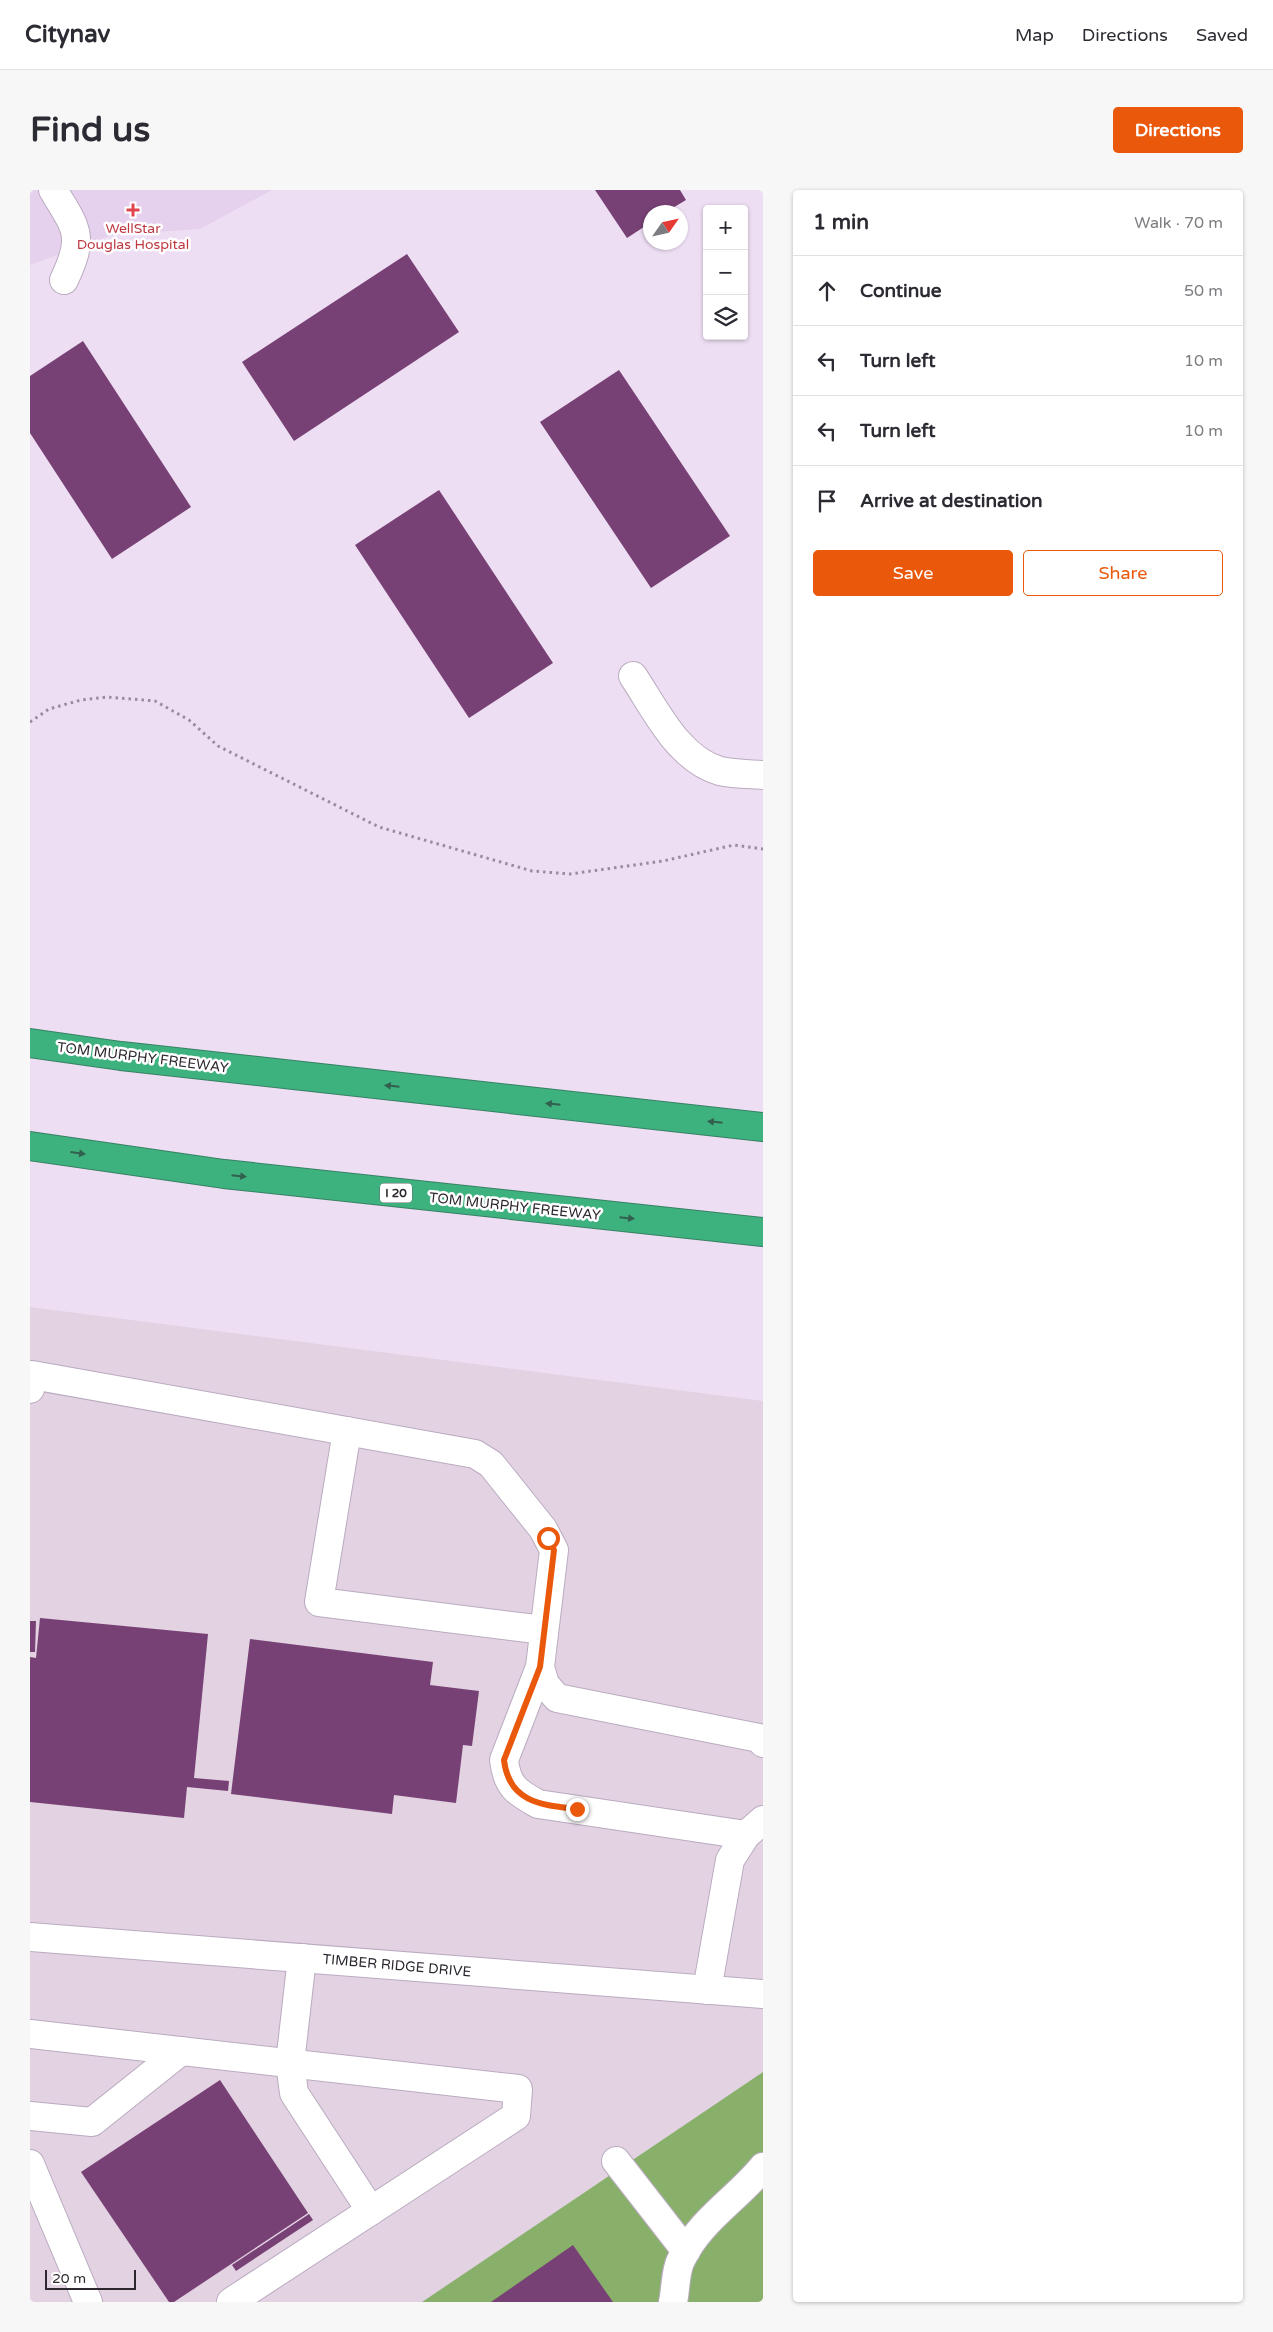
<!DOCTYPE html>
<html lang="en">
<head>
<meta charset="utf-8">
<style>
  :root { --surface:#fff; --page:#f7f7f7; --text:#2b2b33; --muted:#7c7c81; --line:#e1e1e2; --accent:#ea580c }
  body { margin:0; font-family:"Varela Round",sans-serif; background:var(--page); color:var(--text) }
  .controls { position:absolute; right:15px; top:15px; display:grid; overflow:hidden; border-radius:5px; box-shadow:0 1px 4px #0004 }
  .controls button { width:45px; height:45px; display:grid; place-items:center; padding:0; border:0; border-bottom:1px solid var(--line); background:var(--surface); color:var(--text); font:25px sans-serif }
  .compass { position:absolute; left:613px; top:15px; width:45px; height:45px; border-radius:50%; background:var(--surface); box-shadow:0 1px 4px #0004; rotate:56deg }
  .scale { position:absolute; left:15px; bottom:12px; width:91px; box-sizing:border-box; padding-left:5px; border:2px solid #2d272f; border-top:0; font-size:14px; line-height:18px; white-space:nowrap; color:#2d272f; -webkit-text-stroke:4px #fff; paint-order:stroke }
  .stop { position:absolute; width:15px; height:15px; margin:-11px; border:4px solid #ea580c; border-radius:50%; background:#fff }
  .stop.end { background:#ea580c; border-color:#fff; box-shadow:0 1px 5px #0008 }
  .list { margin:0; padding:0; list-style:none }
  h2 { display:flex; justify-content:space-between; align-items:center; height:65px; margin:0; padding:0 20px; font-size:21px }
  h2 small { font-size:16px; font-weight:400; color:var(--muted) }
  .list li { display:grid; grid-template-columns:32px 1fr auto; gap:15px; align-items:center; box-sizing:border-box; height:70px; padding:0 20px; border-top:1px solid var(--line) }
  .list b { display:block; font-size:19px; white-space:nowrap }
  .list em { font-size:16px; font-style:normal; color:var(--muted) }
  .actions { display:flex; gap:10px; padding:15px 20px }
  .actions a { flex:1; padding:11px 0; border:1px solid var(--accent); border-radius:5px; text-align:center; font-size:18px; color:var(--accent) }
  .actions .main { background:var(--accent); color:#fff }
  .icon { flex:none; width:28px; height:28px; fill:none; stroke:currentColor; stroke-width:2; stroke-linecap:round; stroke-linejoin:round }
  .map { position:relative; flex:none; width:733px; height:2112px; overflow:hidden; border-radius:5px }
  header { display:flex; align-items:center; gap:30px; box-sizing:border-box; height:70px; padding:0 25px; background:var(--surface); border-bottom:1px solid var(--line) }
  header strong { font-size:24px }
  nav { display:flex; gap:28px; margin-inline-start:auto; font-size:18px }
  .intro { display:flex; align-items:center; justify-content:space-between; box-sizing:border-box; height:120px; padding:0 30px }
  h1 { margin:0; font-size:35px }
  .button { padding:12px 22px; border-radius:5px; background:var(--accent); color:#fff; font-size:18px; font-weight:700 }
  main { display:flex; gap:30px; padding:0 30px }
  aside { flex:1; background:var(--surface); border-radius:5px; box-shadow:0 1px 4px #0004 }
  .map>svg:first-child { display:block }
</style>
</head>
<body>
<header>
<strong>Citynav</strong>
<nav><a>Map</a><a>Directions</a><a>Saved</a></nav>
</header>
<div class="intro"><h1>Find us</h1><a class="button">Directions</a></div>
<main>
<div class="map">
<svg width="733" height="2112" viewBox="0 0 733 2112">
  <rect width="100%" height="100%" fill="#eedef4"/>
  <path fill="#e2d2e2" d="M0 1117 733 1211V1882L392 2112H0Z"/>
  <path fill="#e5d1ed" d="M0 0H242L170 39 83 45 0 75Z"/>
  <path fill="#89b06b" d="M733 1882V2112H392Z"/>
  <g fill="#784175">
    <path d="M565 0H650L656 10 636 22H620V33L597 48Z"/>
    <path d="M377 64 429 142 264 251 212 172Z"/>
    <path d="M53 151 161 317 82 369 0 243V186Z"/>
    <path d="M589 180 700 346 621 398 510 232Z"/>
    <path d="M409 300 523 473 439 528 325 355Z"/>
    <path d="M10 1428 178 1444 164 1588 199 1591 198 1601 157 1597 154 1628 0 1612V1467L6 1468Z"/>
    <path d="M0 1431H6L5 1462H0Z"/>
    <path d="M220 1449 403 1472 400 1495 449 1501 442 1556 433 1555 426 1613 364 1605 362 1624 201 1604Z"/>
    <path d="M190 1890 278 2023 144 2112H139L51 1982Z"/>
    <path d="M279 2024 283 2030 206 2081 202 2075Z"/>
    <path d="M543 2055 583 2112H461Z"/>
  </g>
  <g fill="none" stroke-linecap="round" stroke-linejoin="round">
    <defs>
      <g id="minor">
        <path d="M23 0C47 39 55 46 34 90"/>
        <path d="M603 486C626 520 648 569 690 581 704 584 719 584 733 585"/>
        <path d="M0 1199 2 1185 445 1264 461 1274 513 1339 524 1360 510 1477 515 1494 527 1508 729 1548 733 1553"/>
        <path d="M317 1241 289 1412 514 1440"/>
        <path d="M510 1477 474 1570C477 1596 486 1602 508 1614L716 1645"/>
        <path d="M0 1747 733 1804"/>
        <path d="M272 1768 260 1873 264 1903 341 2021"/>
        <path d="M677 1800 700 1670 716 1645 733 1630"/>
        <path d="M0 1844 488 1899 486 1926 201 2112"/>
        <path d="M0 1926 62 1932 151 1861"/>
        <path d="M586 1971 656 2061"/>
        <path d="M0 1974 58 2112"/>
        <path d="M643 2112C646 2099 645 2081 651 2070 669 2031 707 2009 733 1977"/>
      </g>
      <g id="highway">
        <path d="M0 853 91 866 733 937"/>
        <path d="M0 956 194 984 733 1042"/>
      </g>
    </defs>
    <use href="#minor" stroke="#baabc0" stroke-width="30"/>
    <use href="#highway" stroke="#378163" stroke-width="30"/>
    <path stroke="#998d9d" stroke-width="3" stroke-dasharray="2.5 4" stroke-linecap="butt" d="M0 532 19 519 51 510 77 507 125 511 159 530 188 556 349 637 502 681 540 684 633 671 704 655 733 659"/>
    <use href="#minor" stroke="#fff" stroke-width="28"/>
    <use href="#highway" stroke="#3db27f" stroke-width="28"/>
  </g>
  <defs><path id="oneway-solid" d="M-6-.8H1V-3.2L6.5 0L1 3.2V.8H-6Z" transform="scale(1.25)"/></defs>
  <g fill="#335f4f">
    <use href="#oneway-solid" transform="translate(362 896) rotate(-174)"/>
    <use href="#oneway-solid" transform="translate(523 914) rotate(-174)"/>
    <use href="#oneway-solid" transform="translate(685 932) rotate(-174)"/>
    <use href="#oneway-solid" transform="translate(48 963) rotate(8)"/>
    <use href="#oneway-solid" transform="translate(209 986) rotate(6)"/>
    <use href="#oneway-solid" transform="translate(597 1028) rotate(6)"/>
  </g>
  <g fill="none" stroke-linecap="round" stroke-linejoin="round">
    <path stroke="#ea580c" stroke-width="6" d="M518 1348 524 1360 510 1477 474 1570C479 1613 512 1615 547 1619"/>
  </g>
  <path fill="#e0444e" stroke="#fff" stroke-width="2" d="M100.5 12.5h5v5h5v5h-5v5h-5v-5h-5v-5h5z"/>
  <g text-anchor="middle" stroke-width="5" stroke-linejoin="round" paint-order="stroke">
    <rect fill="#fff" stroke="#6c686d" stroke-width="1" x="350" y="993.5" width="32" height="19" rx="4"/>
    <g font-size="12" font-weight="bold" fill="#2d272f">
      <text x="366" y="1007">I 20</text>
    </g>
    <g font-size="14" fill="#be3a42" stroke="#fff">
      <text x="103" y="43">WellStar<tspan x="103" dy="16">Douglas Hospital</tspan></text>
    </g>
    <g font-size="14" fill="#2d272f" stroke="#fff">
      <text transform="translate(113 867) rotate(7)" y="5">TOM MURPHY FREEWAY</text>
      <text transform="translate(485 1016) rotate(6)" y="5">TOM MURPHY FREEWAY</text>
      <text transform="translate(367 1775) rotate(5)" y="5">TIMBER RIDGE DRIVE</text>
    </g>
  </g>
</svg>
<div class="controls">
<button>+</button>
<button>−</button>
<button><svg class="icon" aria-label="layers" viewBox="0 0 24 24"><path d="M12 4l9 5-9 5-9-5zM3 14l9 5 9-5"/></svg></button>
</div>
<svg class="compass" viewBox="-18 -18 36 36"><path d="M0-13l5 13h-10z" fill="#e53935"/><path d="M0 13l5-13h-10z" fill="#7c7c81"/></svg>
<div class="scale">20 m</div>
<div class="stop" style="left:518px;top:1348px"></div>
<div class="stop end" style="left:547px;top:1619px"></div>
</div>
<aside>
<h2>1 min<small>Walk · 70 m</small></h2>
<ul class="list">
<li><svg class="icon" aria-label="ahead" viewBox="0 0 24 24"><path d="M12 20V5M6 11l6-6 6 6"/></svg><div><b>Continue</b></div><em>50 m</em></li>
<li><svg class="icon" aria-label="left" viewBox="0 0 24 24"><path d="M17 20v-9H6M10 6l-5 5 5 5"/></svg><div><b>Turn left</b></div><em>10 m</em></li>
<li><svg class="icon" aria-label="left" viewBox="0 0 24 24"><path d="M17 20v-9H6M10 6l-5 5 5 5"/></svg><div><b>Turn left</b></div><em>10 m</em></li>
<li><svg class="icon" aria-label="arrive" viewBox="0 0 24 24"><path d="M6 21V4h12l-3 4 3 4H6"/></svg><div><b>Arrive at destination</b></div></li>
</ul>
<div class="actions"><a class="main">Save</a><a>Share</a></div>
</aside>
</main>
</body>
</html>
